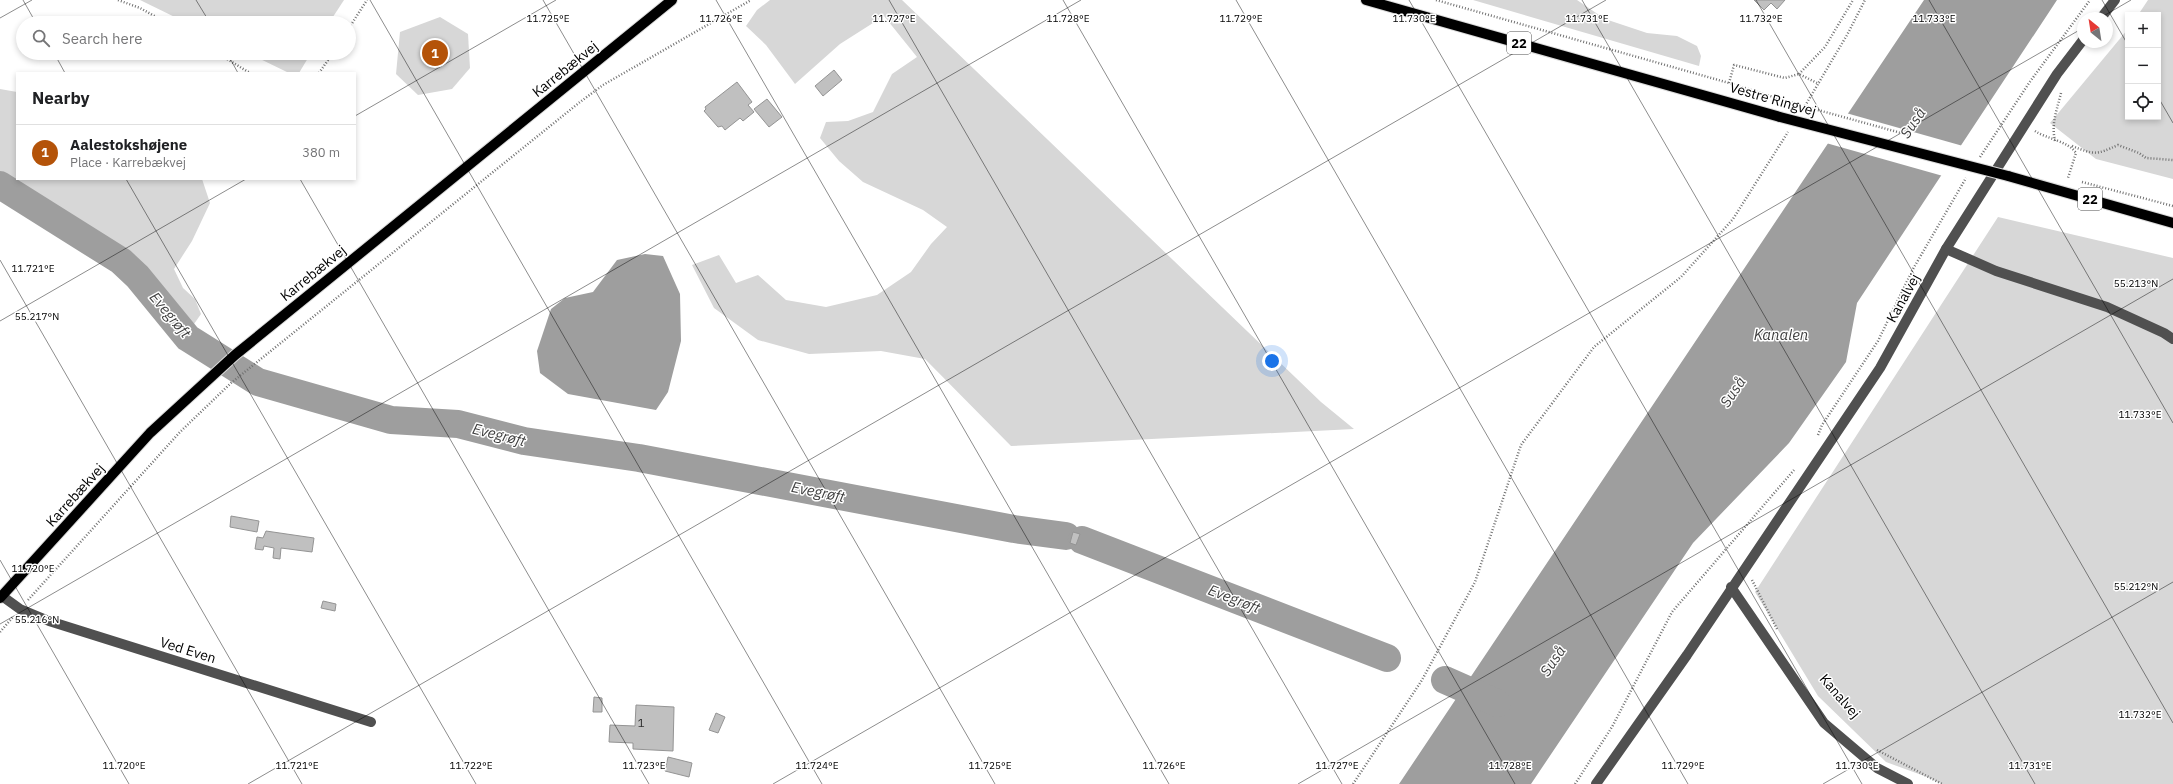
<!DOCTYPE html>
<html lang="en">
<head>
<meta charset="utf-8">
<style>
  :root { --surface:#fff; --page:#f6f6f6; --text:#202124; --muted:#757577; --line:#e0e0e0; --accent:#b45309 }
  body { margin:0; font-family:"IBM Plex Sans",sans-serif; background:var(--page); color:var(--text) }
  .controls { position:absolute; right:12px; top:12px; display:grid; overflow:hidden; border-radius:0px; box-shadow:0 2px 6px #0003 }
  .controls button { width:36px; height:36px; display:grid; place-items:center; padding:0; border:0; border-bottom:1px solid var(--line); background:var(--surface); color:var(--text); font:20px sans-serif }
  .compass { position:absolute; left:2077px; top:12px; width:36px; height:36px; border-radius:50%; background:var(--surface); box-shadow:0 2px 6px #0003; rotate:330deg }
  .you { position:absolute; left:1272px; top:361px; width:14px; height:14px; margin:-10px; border:3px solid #fff; border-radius:50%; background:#1a73e8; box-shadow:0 0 0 6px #1a73e833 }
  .badge { display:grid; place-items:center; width:26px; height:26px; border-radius:50%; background:var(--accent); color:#fff; font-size:13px; font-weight:700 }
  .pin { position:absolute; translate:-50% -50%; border:2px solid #fff; box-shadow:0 1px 4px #0006 }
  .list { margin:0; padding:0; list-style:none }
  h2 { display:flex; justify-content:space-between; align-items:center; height:52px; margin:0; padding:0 16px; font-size:17px }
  h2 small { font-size:13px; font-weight:400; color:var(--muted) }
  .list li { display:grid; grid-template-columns:26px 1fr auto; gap:12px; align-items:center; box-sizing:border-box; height:56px; padding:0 16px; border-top:1px solid var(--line) }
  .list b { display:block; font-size:15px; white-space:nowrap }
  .list p { margin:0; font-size:13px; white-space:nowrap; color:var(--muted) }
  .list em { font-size:13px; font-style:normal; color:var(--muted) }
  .icon { flex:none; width:22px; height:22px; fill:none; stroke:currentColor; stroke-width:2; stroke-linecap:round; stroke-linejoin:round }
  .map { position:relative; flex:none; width:2173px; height:784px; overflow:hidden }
  .search { position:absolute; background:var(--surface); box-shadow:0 2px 6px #0003; left:16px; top:16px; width:340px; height:44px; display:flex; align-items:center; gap:10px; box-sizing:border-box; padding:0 14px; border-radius:22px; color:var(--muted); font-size:15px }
  .panel { position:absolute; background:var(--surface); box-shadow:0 2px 6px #0003; left:16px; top:72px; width:340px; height:108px; border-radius:0px }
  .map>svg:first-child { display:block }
</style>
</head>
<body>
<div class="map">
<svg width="2173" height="784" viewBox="0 0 2173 784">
  <rect width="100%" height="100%" fill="#fff"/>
  <g fill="#d7d7d7">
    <path d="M140 0H344L329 23H187Z"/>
    <path d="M770 0H902L1321 402 1354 429 1011 446 925 359 881 351 809 354 758 340 714 308 692 265 719 255 736 283 758 275 786 300 826 307 877 295 911 272 931 244 947 227 923 210 863 182 839 161 820 138 826 122 848 121 873 112 892 74 917 57 884 16 840 44 795 84 766 45 746 26 757 10Z"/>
    <path d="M1473 0H1577L1605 19 1647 33 1677 36 1697 46 1701 56 1699 66Z"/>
    <path d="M2148 0H2173V179L2096 159 2050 123 2128 29V117H2158V15H2138Z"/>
    <path d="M440 17 468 34 470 68 452 89 418 95 396 74 400 32Z"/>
    <path d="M248 53H311L299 73H289Z"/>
    <path d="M0 89 17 92V179H202L210 203 192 241 174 269 183 288 195 299 201 314 194 324 184 319 145 274 121 251 0 171Z"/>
    <path d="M1998 217 2173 258V784H1942L1927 777 1886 762 1818 696 1755 592Z"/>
  </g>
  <g fill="#9e9e9e">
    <path d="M1924 0H2057L1857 303 1846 362 1789 443 1693 543 1531 784H1399Z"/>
    <path d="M645 254 663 256 680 294 681 341 668 392 656 410 568 394 540 373 537 351 551 309 565 298 593 292 617 260Z"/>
  </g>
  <path fill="#fff" d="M1846 113 1963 146 1943 176 1826 143Z"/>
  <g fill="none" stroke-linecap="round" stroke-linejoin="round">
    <g stroke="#9e9e9e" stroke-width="28">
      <path d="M0 185 121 261 138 277 188 338 258 382 391 420 458 424 524 441 639 458 1014 529 1066 536"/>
      <path d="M1082 540 1387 658"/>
      <path d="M1445 680 1497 703"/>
    </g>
  </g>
  <g fill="#c0c0c0" stroke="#949494">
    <path d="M1754 0H1785L1777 9 1771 3 1764 10Z"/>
    <path d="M834 70 842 80 823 96 815 86Z"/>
    <path d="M737 82 752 102 748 105 754 112 743 121 740 118 725 130 722 126 718 127 704 111 706 109 705 107Z"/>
    <path d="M767 99 782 117 769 127 754 109Z"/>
    <path d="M231 516 259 521 257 532 230 527Z"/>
    <path d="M266 531 314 538 312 552 281 548 280 559 273 558 274 548 264 546 263 550 255 549 257 537 263 538Z"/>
    <path d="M1073 532 1080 534 1076 545 1070 543Z"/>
    <path d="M323 601 336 604 335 611 321 608Z"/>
    <path d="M594 697 602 698V712H593Z"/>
    <path d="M636 705 674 707 673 751 633 749V743L609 742 610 725 635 726Z"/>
    <path d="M716 713 725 717 718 733 709 730Z"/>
    <path d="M668 757 692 763 689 777 665 771Z"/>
  </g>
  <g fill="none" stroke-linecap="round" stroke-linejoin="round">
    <defs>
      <g id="major">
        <path d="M1366 0 1780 117"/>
        <path d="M2008 176 2173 223"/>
        <path d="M0 598 150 433 235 355 672 0"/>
      </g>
    </defs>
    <use href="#major" stroke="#dbdbdb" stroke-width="12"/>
    <g stroke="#727272" stroke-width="2.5" stroke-dasharray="1 2" stroke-linecap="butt">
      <path d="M118 0 140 8 167 23"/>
      <path d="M1436 0 1729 83 1789 102"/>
      <path d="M349 28 367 0"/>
      <path d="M217 53 250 73"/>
      <path d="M319 73 333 53"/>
      <path d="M1799 74 1825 47 1853 0"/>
      <path d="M1729 83 1734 65 1785 78 1799 74 1819 84"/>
      <path d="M1802 111 1847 35 1865 0"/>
      <path d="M2035 131C2047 139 2068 141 2076 153L2068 178"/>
      <path d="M2055 141C2051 123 2057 110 2061 93"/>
      <path d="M2072 146C2095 155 2096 155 2118 145L2139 153 2146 158 2173 160"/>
      <path d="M1980 157 2029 83 2090 0"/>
      <path d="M2082 182 2173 206"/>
      <path d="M1818 435 1822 425 1878 341 1913 269 1966 178"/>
      <path d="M1752 580 1777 629"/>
      <path d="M28 600 180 432 231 383 580 102 603 85 751 0"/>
      <path d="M0 632 13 617"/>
      <path d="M1877 750 1942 784"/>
      <path d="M1353 784 1422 680 1475 582 1521 445 1594 347 1681 277 1733 219 1788 132"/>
      <path d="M1575 784 1612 727 1672 612 1794 470"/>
    </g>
    <g stroke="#505050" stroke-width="10">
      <path d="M2101 18 2115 0"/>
      <path d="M1946 249 1996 271 2107 307 2164 333 2173 339"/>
      <path d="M1731 587 1824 723 1877 768 1908 784"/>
      <path d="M2 596 20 609 49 621 371 722"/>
      <path d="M1596 784 1687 655 1880 368 1946 249 2057 74 2083 40"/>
    </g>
    <use href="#major" stroke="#000" stroke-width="10"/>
    <defs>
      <path id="major-bridge" d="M1780 117 2008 176"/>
    </defs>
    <use href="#major-bridge" stroke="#dbdbdb" stroke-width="12" stroke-linecap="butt"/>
    <path stroke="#727272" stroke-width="2.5" stroke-dasharray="1 2" stroke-linecap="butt" d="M1789 102 1912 136"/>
    <use href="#major-bridge" stroke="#000" stroke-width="10"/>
  </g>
  <path fill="none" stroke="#000" stroke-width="1" stroke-opacity="0.45" d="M23 0 36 23M196 0 210 23M370 0 822 784M543 0 995 784M716 0 1169 784M889 0 1342 784M1063 0 1515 784M1236 0 1688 784M1409 0 1862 784M1582 0 2035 784M1756 0 2173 723M1929 0 2173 423M2102 0 2128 45M0 18 32 0M2100 18 2131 0M54 53 65 73M227 53 238 73M2158 97 2173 123M355 116 556 0M126 179 476 784M300 179 649 784M0 260 302 784M0 321 246 179M0 560 129 784M0 624 1081 0M248 784 1606 0M773 784 2083 28M1298 784 2173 279M1823 784 2173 582"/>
  <g text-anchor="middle" stroke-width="3" stroke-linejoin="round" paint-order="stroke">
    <g font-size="12" fill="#303030">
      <text x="641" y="727">1</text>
    </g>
    <g fill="#fff" stroke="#4c4c4c" stroke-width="1">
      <rect x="1507" y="32" width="24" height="22" rx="3"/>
      <rect x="2078" y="188" width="24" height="22" rx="3"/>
    </g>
    <g font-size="13" font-weight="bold" fill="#000">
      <text x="1519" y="48">22</text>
      <text x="2090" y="204">22</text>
    </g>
    <g font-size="14" fill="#000" stroke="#fff">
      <text transform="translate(565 69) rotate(-39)" y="5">Karrebækvej</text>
      <text transform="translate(1773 99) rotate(16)" y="5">Vestre Ringvej</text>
      <text transform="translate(313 273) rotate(-39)" y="5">Karrebækvej</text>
      <text transform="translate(1903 298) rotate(-61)" y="5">Kanalvej</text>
      <text transform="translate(75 495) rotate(-48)" y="5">Karrebækvej</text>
      <text transform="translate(188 650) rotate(17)" y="5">Ved Even</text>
      <text transform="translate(1840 696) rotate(49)" y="5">Kanalvej</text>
    </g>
    <g font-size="15" font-style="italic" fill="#3f3f3f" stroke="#fff">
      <text transform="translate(1913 123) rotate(-56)" y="5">Suså</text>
      <text transform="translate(170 315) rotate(50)" y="5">Evegrøft</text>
      <text x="1781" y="340">Kanalen</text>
      <text transform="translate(1733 392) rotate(-56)" y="5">Suså</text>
      <text transform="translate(499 435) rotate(14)" y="5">Evegrøft</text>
      <text transform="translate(818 492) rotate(11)" y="5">Evegrøft</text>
      <text transform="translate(1234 599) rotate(21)" y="5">Evegrøft</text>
      <text transform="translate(1553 661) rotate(-56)" y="5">Suså</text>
    </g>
  </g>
  <g font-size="10" text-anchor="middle" fill="#000" stroke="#fff" stroke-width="3" stroke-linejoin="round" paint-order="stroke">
    <text x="1068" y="22">11.728°E</text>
    <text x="1587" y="22">11.731°E</text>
    <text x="1761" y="22">11.732°E</text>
    <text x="548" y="22">11.725°E</text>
    <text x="721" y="22">11.726°E</text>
    <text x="894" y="22">11.727°E</text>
    <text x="1241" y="22">11.729°E</text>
    <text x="1414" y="22">11.730°E</text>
    <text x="1934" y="22">11.733°E</text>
    <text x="33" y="272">11.721°E</text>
    <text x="2136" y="287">55.213°N</text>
    <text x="37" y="320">55.217°N</text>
    <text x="2140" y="418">11.733°E</text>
    <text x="33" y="572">11.720°E</text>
    <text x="2136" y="590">55.212°N</text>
    <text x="37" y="623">55.216°N</text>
    <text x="2140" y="718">11.732°E</text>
    <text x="124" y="769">11.720°E</text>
    <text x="297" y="769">11.721°E</text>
    <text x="471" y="769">11.722°E</text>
    <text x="644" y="769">11.723°E</text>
    <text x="817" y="769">11.724°E</text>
    <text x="990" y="769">11.725°E</text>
    <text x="1164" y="769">11.726°E</text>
    <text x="1337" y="769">11.727°E</text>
    <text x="1510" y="769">11.728°E</text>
    <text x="1683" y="769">11.729°E</text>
    <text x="1857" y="769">11.730°E</text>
    <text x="2030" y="769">11.731°E</text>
  </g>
</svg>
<div class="controls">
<button>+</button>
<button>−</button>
<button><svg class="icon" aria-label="locate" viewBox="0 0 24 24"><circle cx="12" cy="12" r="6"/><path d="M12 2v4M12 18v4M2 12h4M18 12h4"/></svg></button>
</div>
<svg class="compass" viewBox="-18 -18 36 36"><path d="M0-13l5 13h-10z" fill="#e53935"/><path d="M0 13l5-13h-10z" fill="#757577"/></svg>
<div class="you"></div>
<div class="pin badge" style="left:435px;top:53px">1</div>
<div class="search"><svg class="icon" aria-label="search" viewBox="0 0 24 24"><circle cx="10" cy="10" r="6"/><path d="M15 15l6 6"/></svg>Search here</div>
<section class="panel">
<h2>Nearby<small></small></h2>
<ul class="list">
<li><span class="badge">1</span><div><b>Aalestokshøjene</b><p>Place · Karrebækvej</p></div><em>380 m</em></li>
</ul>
</section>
</div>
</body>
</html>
